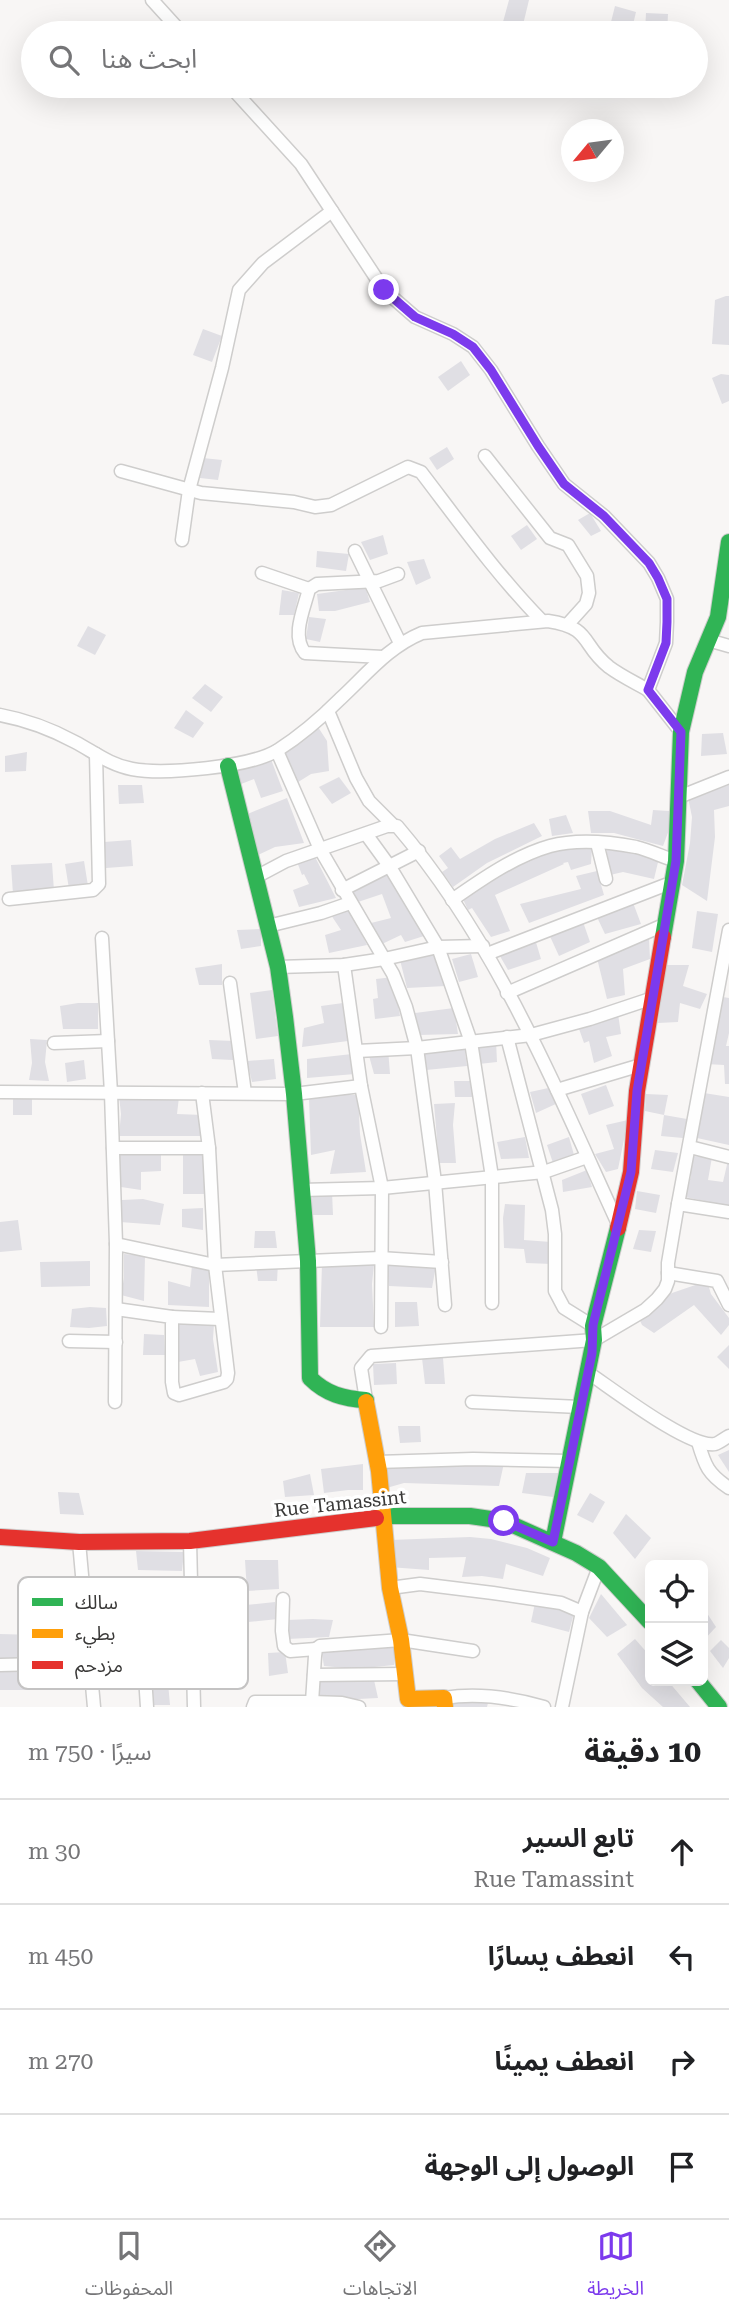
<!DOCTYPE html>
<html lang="ar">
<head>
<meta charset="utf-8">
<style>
  :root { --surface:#fff; --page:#f2f2f2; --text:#202124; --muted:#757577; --line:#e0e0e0; --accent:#7c3aed }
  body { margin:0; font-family:"Roboto Serif","Noto Sans Arabic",serif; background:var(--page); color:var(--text); direction:rtl }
  .controls { position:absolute; right:21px; bottom:21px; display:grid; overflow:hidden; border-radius:10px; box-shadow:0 7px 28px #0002 }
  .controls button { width:63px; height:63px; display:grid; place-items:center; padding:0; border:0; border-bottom:2px solid var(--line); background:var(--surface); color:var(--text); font:35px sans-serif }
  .compass { position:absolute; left:561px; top:119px; width:63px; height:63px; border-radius:50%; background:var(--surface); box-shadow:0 7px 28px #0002; rotate:241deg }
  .stop { position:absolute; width:21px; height:21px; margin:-16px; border:5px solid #7c3aed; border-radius:50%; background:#fff }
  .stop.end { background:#7c3aed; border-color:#fff; box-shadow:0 2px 7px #0008 }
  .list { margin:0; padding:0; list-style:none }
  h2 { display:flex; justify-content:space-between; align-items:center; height:91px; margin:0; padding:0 28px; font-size:30px }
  h2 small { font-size:23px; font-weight:400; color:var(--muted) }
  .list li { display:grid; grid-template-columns:46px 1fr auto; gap:21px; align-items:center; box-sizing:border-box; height:105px; padding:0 28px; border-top:2px solid var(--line) }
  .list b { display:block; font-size:26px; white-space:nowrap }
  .list p { margin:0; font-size:23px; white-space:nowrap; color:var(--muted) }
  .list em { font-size:23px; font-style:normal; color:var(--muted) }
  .icon { flex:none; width:38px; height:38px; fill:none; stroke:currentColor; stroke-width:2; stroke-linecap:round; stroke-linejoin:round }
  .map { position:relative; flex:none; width:729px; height:1707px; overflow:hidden; direction:ltr }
  .search { position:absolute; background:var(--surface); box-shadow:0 7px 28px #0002; left:21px; right:21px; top:21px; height:77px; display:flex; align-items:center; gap:18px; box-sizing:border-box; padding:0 24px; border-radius:38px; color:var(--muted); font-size:26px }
  .sheet { height:511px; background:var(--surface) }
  nav { display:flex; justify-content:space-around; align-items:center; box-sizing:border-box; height:98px; border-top:2px solid var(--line); background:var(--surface); font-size:19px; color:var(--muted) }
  nav a { display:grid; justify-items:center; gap:4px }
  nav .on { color:var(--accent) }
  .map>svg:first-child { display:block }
</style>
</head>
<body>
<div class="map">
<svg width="729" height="1707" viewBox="0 0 729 1707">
  <rect width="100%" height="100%" fill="#f8f6f5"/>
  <g fill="#e0dfe4">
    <path d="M509 0H529L521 33H500Z"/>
    <path d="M615 6 636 12 631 33 609 30Z"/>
    <path d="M646 13 668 14 667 33H645Z"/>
    <path d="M248 86H267L260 95Z"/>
    <path d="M466 86H486L485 92 465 88Z"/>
    <path d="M726 296H729V345L712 344 715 300Z"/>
    <path d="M203 329 222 336 212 362 193 355Z"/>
    <path d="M461 361 470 375 448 391 438 377Z"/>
    <path d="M721 374 729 375V401L722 404 712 378Z"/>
    <path d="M447 447 454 459 437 470 429 458Z"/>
    <path d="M203 458 222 460 218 480 200 478Z"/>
    <path d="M590 513 601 531 591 536 578 520Z"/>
    <path d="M527 525 537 539 521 550 511 536Z"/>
    <path d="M383 535 388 554 370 560 361 542Z"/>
    <path d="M317 551 349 554 346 571 316 567Z"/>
    <path d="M424 559 431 578 416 585 407 562Z"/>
    <path d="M365 586 370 602 335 611H319L317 594 346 590Z"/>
    <path d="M282 590 299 593 294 615H279Z"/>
    <path d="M309 617 326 619 320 642 306 639Z"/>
    <path d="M88 626 106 635 95 655 77 646Z"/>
    <path d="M205 684 223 697 211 712 192 698Z"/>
    <path d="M186 710 204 723 193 738 174 728Z"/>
    <path d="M318 727 327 741 329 771 311 774 295 784 283 747Z"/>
    <path d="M723 733 727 754 701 756 702 734Z"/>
    <path d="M27 752 26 771 5 772V756Z"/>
    <path d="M269 754 283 791 261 798 254 779 236 786 229 770Z"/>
    <path d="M339 777 351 793 332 804 319 787Z"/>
    <path d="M729 782V806L714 810 715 837 707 901 682 885 690 843 692 817 688 797Z"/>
    <path d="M118 785H142L144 803 119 804Z"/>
    <path d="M287 798 304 843 275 847 258 855 245 815Z"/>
    <path d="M653 810 669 811V830L663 846 614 833H591L588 811H610L651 825Z"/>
    <path d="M566 815 573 833 552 836 549 819Z"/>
    <path d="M534 823 542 836 487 863 453 887 442 872 448 868 439 856 451 847 460 859 495 839Z"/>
    <path d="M131 840 133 866 106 868 104 842Z"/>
    <path d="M592 847 591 864 571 870 568 862 563 863 564 864 495 895 510 931 491 937 472 908 468 910 461 895 512 867 542 855 558 849Z"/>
    <path d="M606 847 659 858 654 879 623 872 610 875Z"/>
    <path d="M313 853 336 898 299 907 293 890 309 884 304 874 302 875 296 859Z"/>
    <path d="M84 861 88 886 69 889 65 864Z"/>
    <path d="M52 863 54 891 13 894 11 865Z"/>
    <path d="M597 871 604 895 529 923 520 904 581 889 576 876Z"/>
    <path d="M387 872 410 910 424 936 405 942 401 935 382 944 371 923 391 918 382 894 355 903 349 888Z"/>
    <path d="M632 900 641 924 605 934 596 915Z"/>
    <path d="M348 906 367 945 329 953 325 935 341 930 329 912Z"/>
    <path d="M697 911 718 914 712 952 692 948Z"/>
    <path d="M582 919 590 942 559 956 548 932Z"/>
    <path d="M261 929V946L241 949 237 930Z"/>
    <path d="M649 938 650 959 623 969 625 995 607 999 596 954Z"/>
    <path d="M535 939 541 959 508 970 497 951Z"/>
    <path d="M437 951 446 986 407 988 399 956Z"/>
    <path d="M471 954 478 977 459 982 452 959Z"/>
    <path d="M222 964V985H199L195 968Z"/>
    <path d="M666 965H689L683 986 707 994 700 1009 680 1003 678 1022 658 1023Z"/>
    <path d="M393 977 400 1016 375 1019 373 999 378 998 376 979Z"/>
    <path d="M272 990 278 1036 256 1039 250 993Z"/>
    <path d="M717 996 729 998V1033L726 1046H729V1084H725L724 1065 706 1064Z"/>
    <path d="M78 1003H98V1029H63L60 1006Z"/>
    <path d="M343 1003 348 1041 302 1047 304 1028 324 1023 321 1006Z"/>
    <path d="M454 1008 458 1034 419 1035 415 1013Z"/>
    <path d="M618 1014 621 1034 606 1037 612 1056 594 1063 589 1041 584 1043 578 1026Z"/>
    <path d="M30 1039 47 1040 45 1062 49 1081 29 1080 32 1063Z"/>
    <path d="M209 1040 234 1041 233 1060 212 1059Z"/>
    <path d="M496 1041 497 1062 479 1064 478 1043Z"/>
    <path d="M464 1045 467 1066 426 1070 424 1048Z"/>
    <path d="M388 1049 390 1074H374L368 1052Z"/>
    <path d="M352 1054 355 1074 307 1078V1059Z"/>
    <path d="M274 1059 276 1079 252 1082 247 1061Z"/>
    <path d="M84 1060 86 1079 67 1082 65 1063Z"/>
    <path d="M454 1081H472L474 1097H455Z"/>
    <path d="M606 1085 614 1106 589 1115 581 1094Z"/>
    <path d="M553 1087 558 1103 536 1113 530 1092Z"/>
    <path d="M704 1093 729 1097V1145L697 1138Z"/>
    <path d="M646 1094 668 1095 664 1115 687 1119 683 1138 661 1136 664 1115 645 1111Z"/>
    <path d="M13 1095 32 1097V1115H13Z"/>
    <path d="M335 1095H358L360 1134 366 1172 330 1174 335 1150 311 1155 309 1098Z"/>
    <path d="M119 1096 179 1097 177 1114 203 1115 200 1136H119L121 1114Z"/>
    <path d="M455 1103 453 1125 456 1163H439L434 1104Z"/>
    <path d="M628 1120 618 1169 606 1172 595 1154 614 1149 606 1125Z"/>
    <path d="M525 1137 529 1158 501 1159 497 1142Z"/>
    <path d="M569 1137 574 1155 553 1163 547 1145Z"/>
    <path d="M655 1150 678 1153 673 1172 651 1169Z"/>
    <path d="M161 1152V1171L141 1172V1190L121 1187 119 1153Z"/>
    <path d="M183 1152 205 1153V1194H183Z"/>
    <path d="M690 1156 712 1157 708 1180 723 1182 729 1156V1206L685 1197 691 1176Z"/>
    <path d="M587 1170 592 1187 563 1192 562 1180Z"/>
    <path d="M637 1191 660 1195 656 1213 635 1209Z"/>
    <path d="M313 1192H332L333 1215H310Z"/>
    <path d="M143 1199 164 1204 160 1225 120 1222 122 1200Z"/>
    <path d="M505 1204 525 1205 524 1240 551 1242 552 1264 526 1263 524 1249 504 1248 503 1218Z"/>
    <path d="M203 1208V1230L182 1227V1209Z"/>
    <path d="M18 1220 22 1250 0 1252V1222Z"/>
    <path d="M639 1230 656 1231 651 1252 633 1249Z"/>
    <path d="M255 1231H275L277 1248H254Z"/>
    <path d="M124 1254 145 1256 144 1301 121 1295 124 1278Z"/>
    <path d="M90 1261V1286L41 1287 40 1262Z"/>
    <path d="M278 1264 277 1281H258L256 1265Z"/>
    <path d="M322 1264H374L372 1284 374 1327H320Z"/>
    <path d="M387 1264 410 1267 436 1266 432 1288 389 1286Z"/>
    <path d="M192 1265 209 1267V1307L168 1305V1281L190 1287Z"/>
    <path d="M707 1281 711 1294 729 1318V1325L721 1335 694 1305 654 1333 642 1325 638 1316 672 1293Z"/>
    <path d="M395 1302H417L419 1326 395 1327Z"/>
    <path d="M90 1307 106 1308 107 1326 89 1328 70 1327 72 1309Z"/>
    <path d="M176 1322 214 1324 213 1339 218 1372 200 1376 195 1359 178 1362Z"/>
    <path d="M144 1334 164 1335 165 1355H143Z"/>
    <path d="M729 1345V1369L717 1357Z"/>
    <path d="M422 1358H443L445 1384H425Z"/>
    <path d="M396 1363 397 1384 374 1385 373 1364Z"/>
    <path d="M398 1426H420L421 1442 400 1443Z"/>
    <path d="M729 1450V1472L718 1455Z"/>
    <path d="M504 1463 499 1486 404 1483 383 1489V1464Z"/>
    <path d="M363 1464V1490H348L324 1493 321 1469Z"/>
    <path d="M526 1473H558L553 1497 522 1493Z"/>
    <path d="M310 1474 314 1495 285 1497 283 1481Z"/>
    <path d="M58 1492 79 1493 84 1515 60 1514Z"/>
    <path d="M590 1493 605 1502 593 1523 577 1515Z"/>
    <path d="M626 1514 651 1538 635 1559 613 1533Z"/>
    <path d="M470 1537 491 1539 527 1548 550 1558 543 1576 506 1564 503 1579 482 1576 462 1577 466 1557 429 1558V1570L389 1567 390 1540Z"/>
    <path d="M136 1551 184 1552 182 1571 138 1570Z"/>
    <path d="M245 1560H278L279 1589 247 1591Z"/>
    <path d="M601 1594 627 1625 607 1637 589 1618Z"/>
    <path d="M275 1602 278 1619 248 1622 246 1605Z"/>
    <path d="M535 1603 555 1606 574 1613 569 1632 531 1622Z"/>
    <path d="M703 1607 716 1627 703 1641Z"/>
    <path d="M313 1619 333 1620 329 1637 287 1639 286 1620Z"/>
    <path d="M0 1634 36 1635 39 1658 0 1659Z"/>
    <path d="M635 1639 650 1656V1681H668L690 1707H663L642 1688 617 1654Z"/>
    <path d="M721 1640 729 1648V1658L723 1668 710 1651Z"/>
    <path d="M395 1645 394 1665 355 1669 324 1666 321 1648Z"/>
    <path d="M165 1650 170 1705H150L149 1652Z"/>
    <path d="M285 1652 288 1673 269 1676 268 1653Z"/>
    <path d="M0 1669 73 1670 74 1690H0Z"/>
    <path d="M319 1678 374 1680 378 1698 319 1701Z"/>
    <path d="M448 1700 488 1703 487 1707H448Z"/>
  </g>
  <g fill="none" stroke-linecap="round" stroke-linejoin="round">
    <defs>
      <g id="street">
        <path d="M152 0 182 33"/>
        <path d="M230 86 301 164 384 290 415 317 453 334 473 347 491 370 538 446 564 484 604 516 649 563 658 578 667 599V622L666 643 648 690 681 732"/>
        <path d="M485 456 550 538 568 545 587 576 589 593 586 604 568 624"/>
        <path d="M121 471 201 493 294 502 315 507 331 505 408 467 421 472C460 523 497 575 542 621"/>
        <path d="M182 540 189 490 222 368 239 290 263 263 332 211"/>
        <path d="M355 551 400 643"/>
        <path d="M262 573 309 589"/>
        <path d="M708 640 729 646"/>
        <path d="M383 657 305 653C291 636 304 609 309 589L317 584 379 581 398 574"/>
        <path d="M328 711 356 778 369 801 392 824"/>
        <path d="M0 715C27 720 51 729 75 742 94 752 110 765 132 769 164 775 251 767 278 750 300 736 322 717 340 699 367 674 388 647 422 633L548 621C593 628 580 644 609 667 621 676 636 683 648 690"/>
        <path d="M277 751 320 849 393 974 406 1007 417 1048 435 1182 445 1305"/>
        <path d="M679 797 729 777"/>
        <path d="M366 834 390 867 438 947 471 1042 492 1177V1303"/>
        <path d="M597 843 606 879"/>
        <path d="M256 877 286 861 387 826H397C497 943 555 1087 619 1226"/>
        <path d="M342 890 419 851"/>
        <path d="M9 899 93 890 99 884 96 754"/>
        <path d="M452 900C482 879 515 856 550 846 576 839 610 842 636 847 649 850 663 857 676 861"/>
        <path d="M268 926 321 913 350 903"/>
        <path d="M102 938 111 1093 116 1244 115 1402"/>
        <path d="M487 954 673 882"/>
        <path d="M344 965 361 1086 382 1188 381 1327"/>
        <path d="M278 967 344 965 384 959 438 947 483 946"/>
        <path d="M230 983 245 1093"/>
        <path d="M507 993 666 924"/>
        <path d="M507 1037 552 1210 555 1234V1291L564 1308 593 1326"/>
        <path d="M54 1043 108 1041"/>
        <path d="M357 1051 417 1048 531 1035 590 1019 653 998"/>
        <path d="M557 1090 641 1065"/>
        <path d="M0 1092 294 1094 361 1086"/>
        <path d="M690 1147 729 1157"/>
        <path d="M113 1148H209"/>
        <path d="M301 1190 382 1188 544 1172 587 1157"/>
        <path d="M678 1204 729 1212"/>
        <path d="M116 1244 215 1265 380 1258 442 1262"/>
        <path d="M668 1273 717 1281 729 1305"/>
        <path d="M116 1309 172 1317V1382L174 1393 179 1395 224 1382 227 1379 228 1373 215 1265 209 1148 202 1093"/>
        <path d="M172 1317 220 1319"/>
        <path d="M69 1341 116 1342"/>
        <path d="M587 1372C610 1387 690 1449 715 1444 719 1443 725 1438 729 1436"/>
        <path d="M366 1400 361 1368 371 1356 594 1340 645 1310 657 1299 665 1289 668 1281V1263L678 1204 729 930"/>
        <path d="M472 1402 580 1407"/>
        <path d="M698 1442C705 1466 708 1474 729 1488"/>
        <path d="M377 1462 473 1459 569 1461"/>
        <path d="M190 1541 194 1707"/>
        <path d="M79 1542 94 1707"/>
        <path d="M390 1588 420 1584 493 1593 561 1603 582 1612"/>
        <path d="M283 1599 282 1631 284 1646 290 1651 316 1649"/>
        <path d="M39 1605 85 1610"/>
        <path d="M0 1665 40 1664 90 1666"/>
        <path d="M314 1675 405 1674"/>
        <path d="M444 1698C476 1693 513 1698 544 1707"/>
        <path d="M312 1702 342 1703 359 1707"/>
        <path d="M147 1707 141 1615 147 1607 191 1606"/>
        <path d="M253 1707 255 1702H312L315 1656 316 1649 320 1646 401 1640 473 1651"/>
        <path d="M562 1707 582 1612 599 1567"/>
      </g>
      <g id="fast">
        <path d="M228 766 278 967 285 1017 294 1094 308 1261 310 1378C326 1394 344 1399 366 1400V1402"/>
        <path d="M663 937 676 861 681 732 695 672 718 617 729 542"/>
        <path d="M376 1518 393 1516H470L504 1521 576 1553 599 1567 650 1622"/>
        <path d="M553 1542 594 1340 593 1326 618 1228"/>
        <path d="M698 1681 719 1707"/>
      </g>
      <path id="slow" d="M366 1402 379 1471 390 1588 401 1640 408 1699 444 1698 445 1707"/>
      <g id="jam">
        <path d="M618 1228 631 1172 637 1091 663 937"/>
        <path d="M0 1537 79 1542 190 1541 376 1518"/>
      </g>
    </defs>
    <use href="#street" stroke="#cecdcc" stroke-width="15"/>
    <use href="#fast" stroke="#cecdcc" stroke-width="18"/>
    <use href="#slow" stroke="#cecdcc" stroke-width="18"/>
    <use href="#jam" stroke="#cecdcc" stroke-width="18"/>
    <use href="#street" stroke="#fefefe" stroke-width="12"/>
    <use href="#fast" stroke="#30b455" stroke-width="16"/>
    <use href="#slow" stroke="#ff9f0a" stroke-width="16"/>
    <use href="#jam" stroke="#e5322d" stroke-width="16"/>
  </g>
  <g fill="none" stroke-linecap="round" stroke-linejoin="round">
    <path stroke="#7c3aed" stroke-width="9" d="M384 290 415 317 453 334 473 347 491 370 538 446 564 484 604 516 649 563 658 578 667 599V622L666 643 648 690 681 732 676 861 637 1091 631 1172 593 1325 592 1353 553 1542 504 1521"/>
  </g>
  <g text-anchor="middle" stroke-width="7" stroke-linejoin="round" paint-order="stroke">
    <g font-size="19" fill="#393837" stroke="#fff">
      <text transform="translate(340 1503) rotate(-6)" y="7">Rue Tamassint</text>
    </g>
  </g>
  <rect x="18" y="1577" width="230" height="112" rx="10" fill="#fff" stroke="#c4c3c3" stroke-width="2"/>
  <rect x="32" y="1598" width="31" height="8" fill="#30b455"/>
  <rect x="32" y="1629" width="31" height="9" fill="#ff9f0a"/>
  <rect x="32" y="1661" width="31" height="8" fill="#e5322d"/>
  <g font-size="19" fill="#393837">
    <text x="75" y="1609">سالك</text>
    <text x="75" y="1640">بطيء</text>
    <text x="75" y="1672">مزدحم</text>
  </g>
</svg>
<div class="controls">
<button><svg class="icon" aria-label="locate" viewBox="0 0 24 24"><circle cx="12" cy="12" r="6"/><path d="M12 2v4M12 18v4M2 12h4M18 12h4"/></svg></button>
<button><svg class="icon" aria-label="layers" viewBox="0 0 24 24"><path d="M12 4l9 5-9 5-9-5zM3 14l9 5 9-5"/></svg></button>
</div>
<svg class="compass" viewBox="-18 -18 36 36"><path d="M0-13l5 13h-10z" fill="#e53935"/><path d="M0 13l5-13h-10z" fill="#757577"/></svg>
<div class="stop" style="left:504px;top:1521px"></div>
<div class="stop end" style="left:384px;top:290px"></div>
<div class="search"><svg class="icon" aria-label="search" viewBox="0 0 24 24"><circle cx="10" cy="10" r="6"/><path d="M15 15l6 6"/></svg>ابحث هنا</div>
</div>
<section class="sheet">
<h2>10 دقيقة<small>سيرًا · 750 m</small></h2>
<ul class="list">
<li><svg class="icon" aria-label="ahead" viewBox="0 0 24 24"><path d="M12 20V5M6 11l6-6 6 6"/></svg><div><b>تابع السير</b><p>Rue Tamassint</p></div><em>30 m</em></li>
<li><svg class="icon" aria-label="left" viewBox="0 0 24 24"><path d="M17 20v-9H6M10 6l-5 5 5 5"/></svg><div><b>انعطف يسارًا</b></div><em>450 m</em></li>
<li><svg class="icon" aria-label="right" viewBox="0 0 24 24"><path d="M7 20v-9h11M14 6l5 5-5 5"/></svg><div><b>انعطف يمينًا</b></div><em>270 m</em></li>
<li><svg class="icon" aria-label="arrive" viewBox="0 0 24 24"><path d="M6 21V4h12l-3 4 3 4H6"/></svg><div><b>الوصول إلى الوجهة</b></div></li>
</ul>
</section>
<nav>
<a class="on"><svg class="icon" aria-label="map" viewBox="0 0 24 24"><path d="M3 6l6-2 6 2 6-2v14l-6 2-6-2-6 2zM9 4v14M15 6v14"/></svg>الخريطة</a>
<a><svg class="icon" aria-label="directions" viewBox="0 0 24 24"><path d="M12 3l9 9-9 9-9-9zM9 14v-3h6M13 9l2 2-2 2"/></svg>الاتجاهات</a>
<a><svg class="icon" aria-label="saved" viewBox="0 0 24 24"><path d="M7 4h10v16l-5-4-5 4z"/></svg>المحفوظات</a>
</nav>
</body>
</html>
